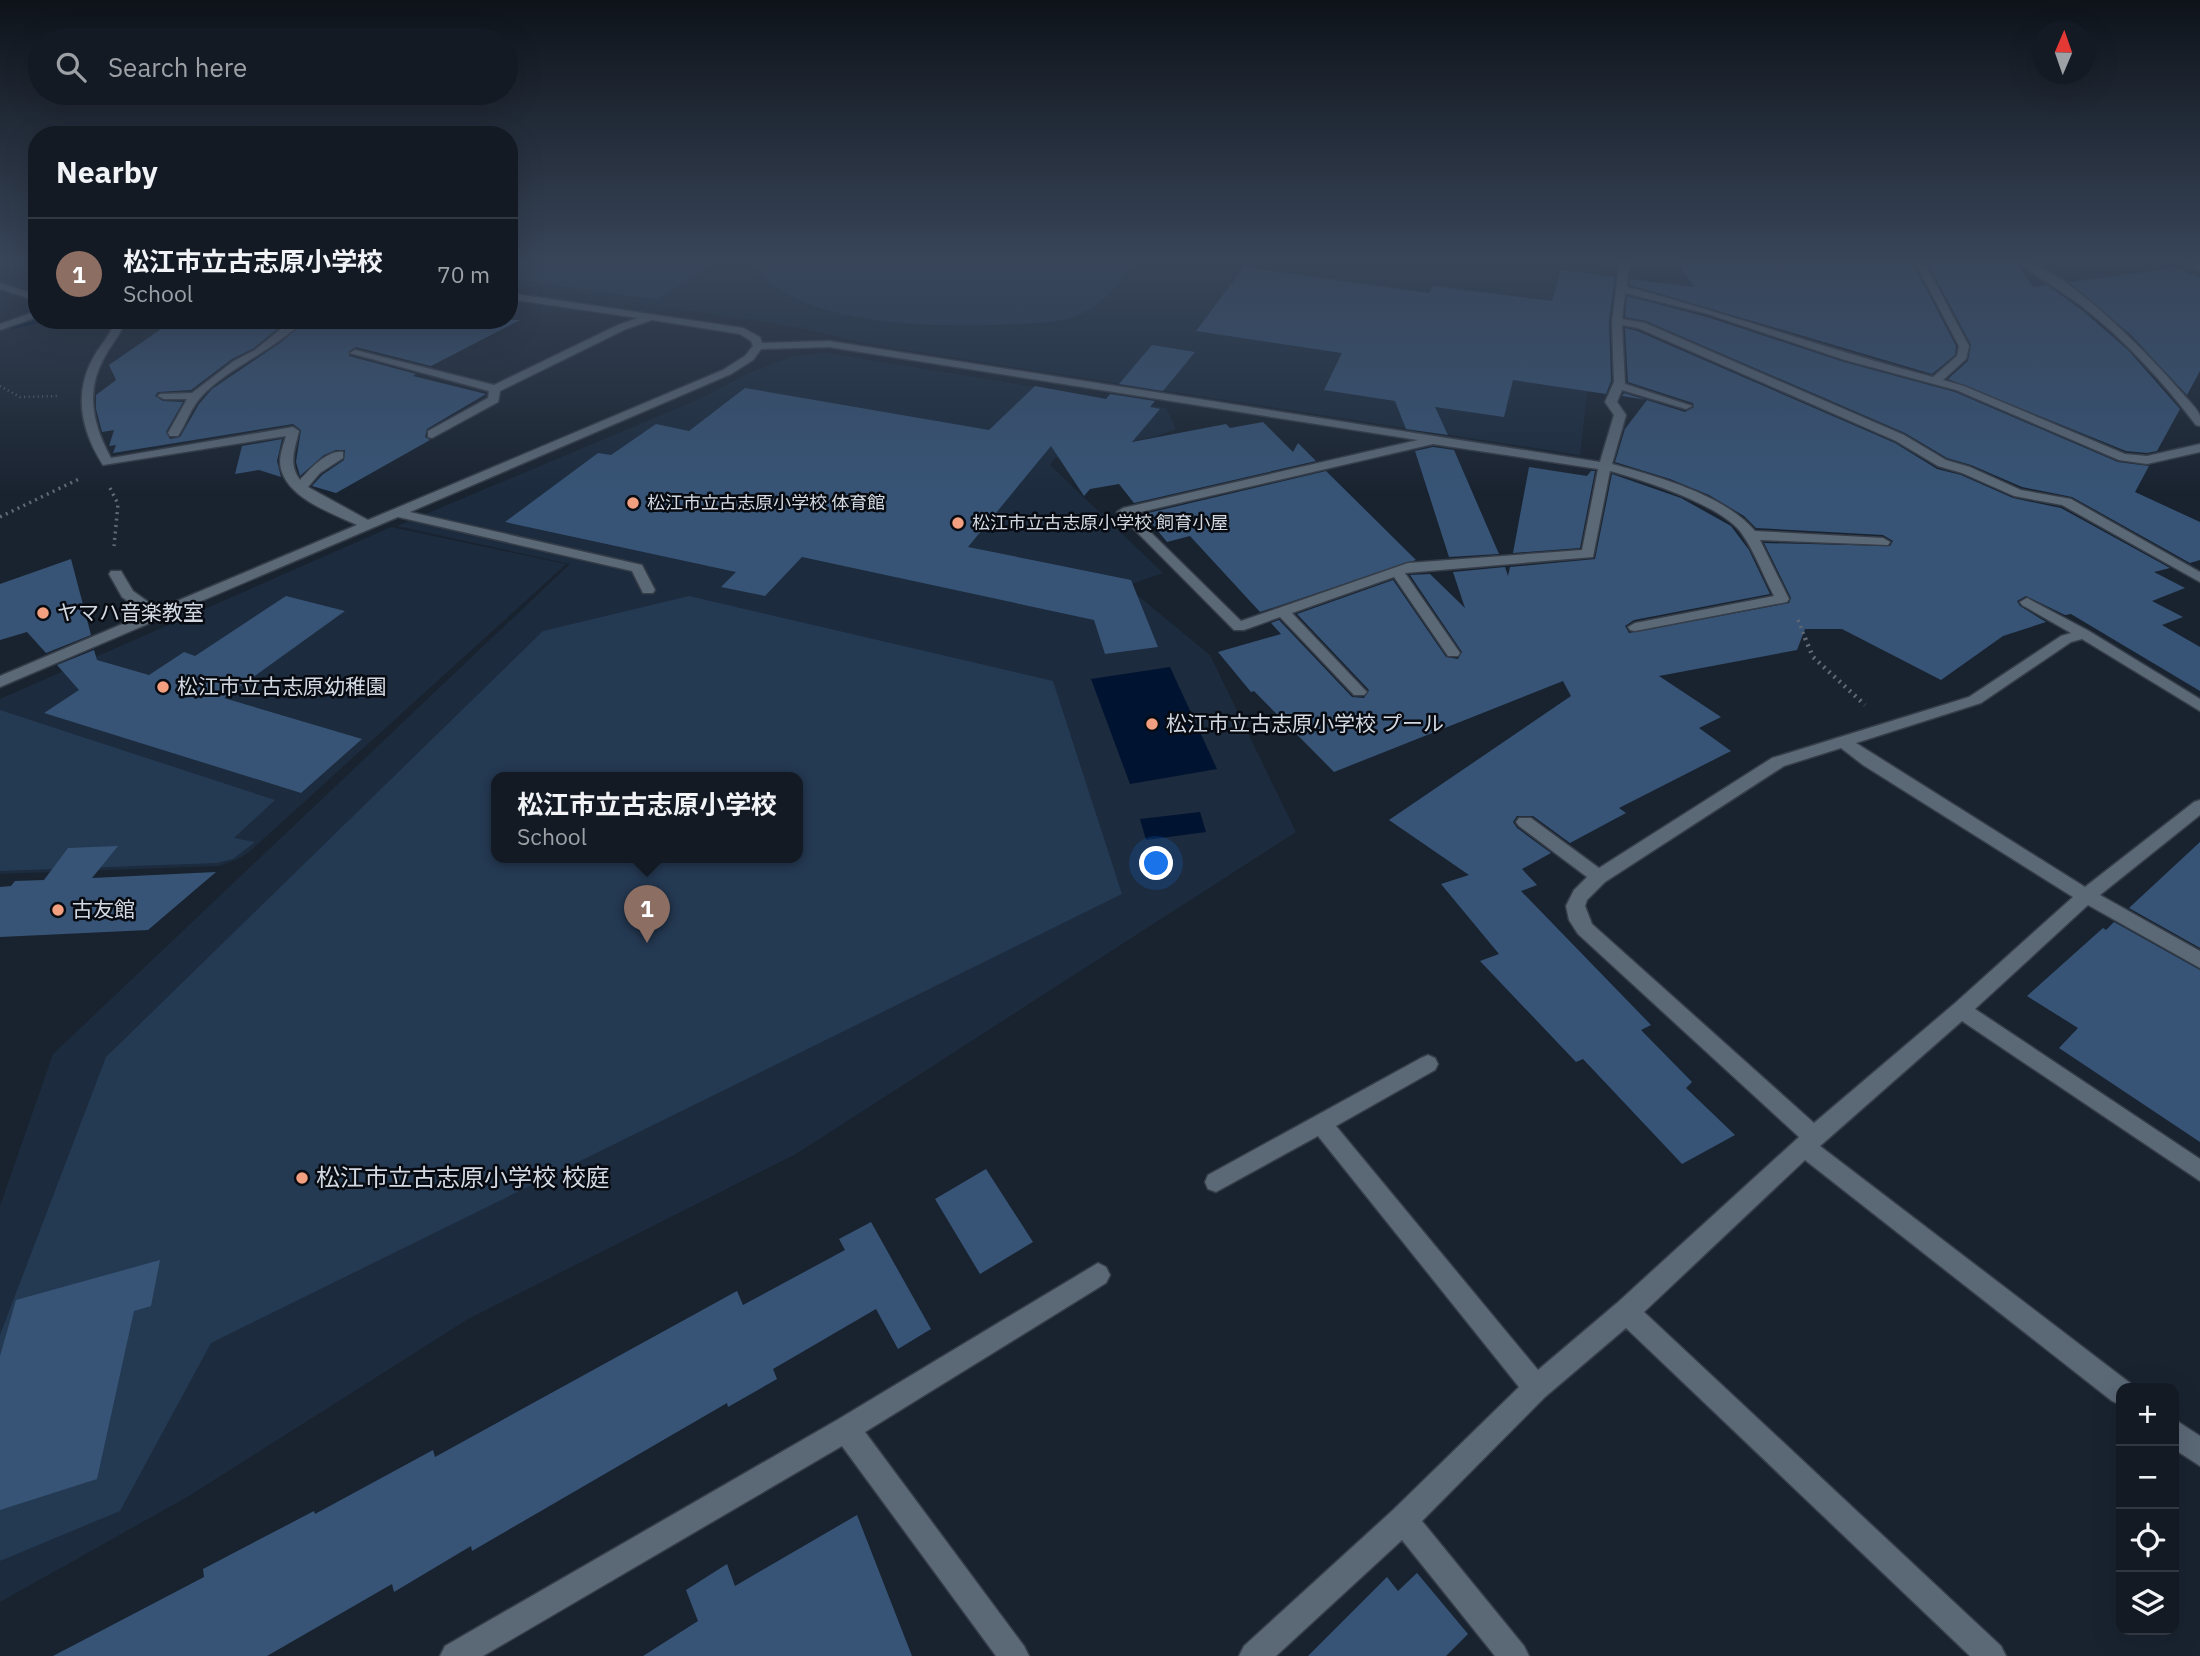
<!DOCTYPE html>
<html lang="en">
<head>
<meta charset="utf-8">
<style>
  :root { --surface:#131a24; --page:#202731; --text:#f1f3f6; --muted:#9da1a6; --line:#323841; --accent:#ea580c }
  body { margin:0; font-family:"IBM Plex Sans","Noto Sans JP",sans-serif; background:var(--page); color:var(--text) }
  .controls { position:absolute; right:21px; bottom:21px; display:grid; overflow:hidden; border-radius:14px; box-shadow:0 7px 28px #0002 }
  .controls button { width:63px; height:63px; display:grid; place-items:center; padding:0; border:0; border-bottom:2px solid var(--line); background:var(--surface); color:var(--text); font:35px sans-serif }
  .compass { position:absolute; left:2032px; top:21px; width:63px; height:63px; border-radius:50%; background:var(--surface); box-shadow:0 7px 28px #0002; rotate:2deg }
  .you { position:absolute; left:1157px; top:864px; width:24px; height:24px; margin:-18px; border:5px solid #fff; border-radius:50%; background:#1a73e8; box-shadow:0 0 0 10px #1a73e833 }
  .badge { display:grid; place-items:center; width:46px; height:46px; border-radius:50%; background:var(--accent); color:#fff; font-size:23px; font-weight:700 }
  .pin { position:absolute; translate:-50% -58px; filter:drop-shadow(0 2px 4px #0008) }
  .pin::after { content:''; position:absolute; top:37px; width:24px; height:21px; background:inherit; clip-path:polygon(0 0,100% 0,50% 100%) }
  .popup { position:absolute; left:491px; top:772px; width:312px; height:91px; box-sizing:border-box; display:grid; place-content:center; border-radius:14px; background:var(--surface); filter:drop-shadow(0 2px 5px #0005); font-size:23px; white-space:nowrap; color:var(--muted) }
  .popup b { font-size:26px; color:var(--text) }
  .popup::after { content:''; position:absolute; left:50%; top:100%; margin-left:-14px; border:14px solid transparent; border-top-color:var(--surface) }
  .list { margin:0; padding:0; list-style:none }
  h2 { display:flex; justify-content:space-between; align-items:center; height:91px; margin:0; padding:0 28px; font-size:30px }
  h2 small { font-size:23px; font-weight:400; color:var(--muted) }
  .list li { display:grid; grid-template-columns:46px 1fr auto; gap:21px; align-items:center; box-sizing:border-box; height:112px; padding:0 28px; border-top:2px solid var(--line) }
  .list b { display:block; font-size:26px; white-space:nowrap }
  .list p { margin:0; font-size:23px; white-space:nowrap; color:var(--muted) }
  .list em { font-size:23px; font-style:normal; color:var(--muted) }
  .icon { flex:none; width:38px; height:38px; fill:none; stroke:currentColor; stroke-width:2; stroke-linecap:round; stroke-linejoin:round }
  .map { position:relative; flex:none; width:2200px; height:1656px; overflow:hidden }
  .search { position:absolute; background:var(--surface); box-shadow:0 7px 28px #0002; left:28px; top:28px; width:490px; height:77px; display:flex; align-items:center; gap:18px; box-sizing:border-box; padding:0 24px; border-radius:38px; color:var(--muted); font-size:26px }
  .panel { position:absolute; background:var(--surface); box-shadow:0 7px 28px #0002; left:28px; top:126px; width:490px; height:203px; border-radius:28px }
  .map>svg:first-child { display:block }
</style>
</head>
<body>
<div class="map">
<svg width="2200" height="1656" viewBox="0 0 2200 1656">
  <rect width="100%" height="100%" fill="#192330"/>
  <g fill="#1c2b3d" fill-rule="evenodd">
    <path d="M509 262H1602L1580 455 1096 380 874 345 797 327 509 283Z"/>
    <path d="M826 353 1166 408 1176 429 1158 436 1055 458 1050 465 1163 573 1126 586 1210 655 1296 832 796 1154 468 1319 189 1496 0 1602V1206L53 1054 570 564 397 526 697 400 751 372 794 356ZM496 777H798V857H496Z"/>
    <path d="M391 527 566 564 249 852 238 859 219 866 0 874V699Z"/>
  </g>
  <g fill="#243952" fill-rule="evenodd">
    <path d="M509 262H716L657 300 509 278Z"/>
    <path d="M750 262H1138C1121 280 1103 304 1079 315 1062 323 1035 323 1016 324 945 328 794 329 750 262Z"/>
    <path d="M689 596 1053 681 1122 894 211 1343 120 1511 0 1561V1335L106 1057 543 631ZM496 777H798V857H496Z"/>
    <path d="M0 710 275 800 234 838 255 842 233 859 217 863 0 871Z"/>
  </g>
  <g fill="#001330">
    <path d="M1170 667 1217 769 1130 784 1091 679Z"/>
    <path d="M1200 812 1206 832 1146 840 1140 819Z"/>
  </g>
  <g fill="none" stroke-linecap="round" stroke-linejoin="round">
    <path fill="#001330" fill-rule="evenodd" d="M37 320H53L13 329 9 327Z"/>
  </g>
  <g fill="#375476">
    <path d="M1676 262H1912L1956 346 1955 355 1932 374 1630 285V279L1694 287Z"/>
    <path d="M1927 262H2015L2033 287 2047 285 2082 310 2128 350 2180 409 2157 451 2147 453 2126 451 1948 379 1968 361 1971 345Z"/>
    <path d="M1244 267 1429 293 1433 286 1552 301 1561 270 1615 277 1609 321 1611 381 1606 394 1513 380 1504 417 1435 407 1448 435 1406 429 1395 401 1324 390 1342 353 1196 331Z"/>
    <path d="M2175 268 2200 278V371L2187 395 2131 335 2069 282Z"/>
    <path d="M1627 296 1707 317 1844 362 1955 392 2118 462 2149 466 2135 492 2200 522V560L2190 563 2072 497 2022 487 1971 465 1947 458 1905 433 1646 321 1625 317Z"/>
    <path d="M174 320H288L254 348 232 359 191 390 158 392 155 396 163 401 183 402 166 432 170 439 180 437 199 404 212 389 280 343 307 320H520L431 366 356 347 349 351V356L416 374 413 376 486 394 427 429 425 437 430 440 336 493 312 486 322 475 344 460 345 450H336L324 455 300 476 296 462 301 430 293 424 113 453 116 445 109 446 114 430 102 432 96 409V395L116 380 109 365Z"/>
    <path d="M1625 328 1637 331 1895 443 1937 469 1961 475 2013 498 2061 508 2170 568 2154 572 2185 588 2152 601 2183 617 2162 625 2200 647V691L2071 614 2065 615 2026 596 2017 601 2020 606 2046 622 2003 636 1941 680 1842 629H1805L1797 650 1659 676 1721 717 1699 728 1731 751 1619 808 1626 813 1570 843 1533 816H1517L1513 822 1517 828 1551 853 1522 869 1537 885 1521 891 1651 1025 1641 1030 1692 1082 1686 1088 1735 1135 1682 1164 1583 1059 1576 1062 1480 961 1499 954 1441 884 1469 875 1389 820 1571 696 1563 681 1334 772 1254 691 1251 692 1218 652 1281 634 1271 623 1279 620 1352 697 1364 698 1369 690 1297 614 1393 580 1446 657 1458 659 1462 652 1410 575 1430 574 1465 608 1453 572 1505 567 1508 576 1510 567 1595 559 1612 474 1681 498 1731 526 1749 550 1770 594 1634 620 1625 626 1629 633 1789 603 1791 598 1764 543 1890 546 1893 541 1883 535 1756 528 1744 516 1709 495 1670 479 1615 462 1625 429 1647 400 1622 396 1624 393 1685 412 1694 407 1693 403 1628 382Z"/>
    <path d="M1152 345 1195 352 1163 391 1119 384Z"/>
    <path d="M1035 386 1106 399 1110 394 1155 401 1150 407 1160 409 1132 442 1226 424 1230 428 1263 422 1293 452 1298 443 1316 461 1134 503 1119 484 1090 489 1084 496 1051 446 968 547 1131 580 1158 647 1105 654 1094 620 802 557 765 596 721 587 736 572 505 522 598 453 611 455 656 424 689 431 745 388 989 430Z"/>
    <path d="M282 439 277 461 281 477 259 470 235 474 242 446Z"/>
    <path d="M1433 447 1454 450 1499 554 1449 557 1415 451Z"/>
    <path d="M1529 467 1587 476 1591 471H1595L1580 548 1513 553Z"/>
    <path d="M1326 471 1416 560 1260 612 1190 536 1167 542 1144 514Z"/>
    <path d="M71 559 91 635 46 653 27 632 0 640V584Z"/>
    <path d="M286 596 345 611 224 698 362 739 301 793 44 713 79 690 57 665 94 650 97 660 149 675 184 652 195 656Z"/>
    <path d="M2200 842V948L2129 908Z"/>
    <path d="M118 846 92 878 216 872 148 930 0 937V887L11 886 15 881 44 880 68 848Z"/>
    <path d="M2114 922 2200 970V1142L2059 1048 2078 1028 2027 996 2103 928 2106 930Z"/>
    <path d="M986 1169 1033 1242 980 1274 935 1199Z"/>
    <path d="M871 1222 931 1329 898 1349 876 1309 773 1369 777 1379 728 1407 727 1403 472 1551 471 1546 394 1592 392 1584 267 1656H53L204 1577 203 1569 314 1511 315 1514 433 1450 435 1457 737 1291 743 1305 845 1250 839 1239Z"/>
    <path d="M160 1260 151 1306 134 1311 97 1479 0 1510V1356L16 1300Z"/>
    <path d="M857 1515 912 1656H643L698 1621 686 1590 727 1564 735 1586Z"/>
    <path d="M1417 1573 1468 1634 1446 1656H1308L1387 1577 1398 1591Z"/>
  </g>
  <g fill="none" stroke-linecap="round" stroke-linejoin="round">
    <defs>
      <g id="minor">
        <path d="M1620 262H1629L1627 287C1730 314 1830 350 1933 377L1957 356 1959 346 1915 262H1924L1969 346 1966 359 1943 380 1964 386 2125 454 2147 456 2200 444V452L2147 464 2119 460 1956 390 1845 360 1708 314 1625 293 1622 319 1645 323 1904 435 1946 460 1970 467 2021 490 2071 499 2200 572V582L2062 505 2014 496 1962 473 1938 466 1896 441 1638 328 1622 325 1625 384 1692 406 1686 409 1622 390 1617 402 1626 415 1612 464C1656 476 1725 495 1755 531L1883 538 1890 542 1888 545 1760 540 1789 599 1787 602 1635 631 1630 630 1628 627 1635 623 1774 596C1763 576 1755 552 1742 534 1724 506 1643 480 1610 471L1593 557 1405 573 1460 653 1458 656H1448L1394 577 1292 613 1364 689 1367 692 1364 695H1354L1280 617 1244 630H1234L1117 512 1123 508 1418 440 829 347 761 349 753 360 731 374 410 512 642 565 655 590 653 593H643L632 571 398 517 0 687V676L146 614 122 597 109 574 111 571H121L133 591 158 609 357 525C332 513 289 499 281 469 278 459 283 446 286 436L103 465C80 429 73 390 96 353 103 342 112 333 115 320H125L124 324C119 337 110 346 104 358 85 392 93 425 111 458L293 427 299 431C295 449 288 464 300 480 310 469 327 450 343 452V458L320 473 308 487 368 520 723 370 745 356 753 346 751 341 740 334 652 320 626 329 500 391 498 402 432 438 428 437V431L488 398 489 391 350 353 355 350 494 385 618 325 638 318 509 299V293L743 328 760 337 762 343 829 341 1600 462 1614 415 1605 402 1614 382 1612 321ZM1433 444 1598 469 1582 550 1408 563 1241 621 1132 514Z"/>
        <path d="M2017 262C2059 259 2156 362 2183 394 2188 400 2198 409 2200 416 2200 419 2200 423 2200 426L2196 425C2163 382 2127 342 2084 308 2063 291 2038 278 2017 262Z"/>
        <path d="M2182 262 2200 264V270L2184 264Z"/>
        <path d="M0 283 37 295V301L0 289Z"/>
        <path d="M37 311V317L0 330V324Z"/>
        <path d="M292 320H304C274 351 226 368 200 398 191 408 186 424 178 436H170L168 433 187 399H164L158 396 160 394 192 393 234 361 255 350Z"/>
        <path d="M2027 598 2089 631 2200 699V711L2082 639 2071 642 1981 703 1856 743 2085 887 2194 802 2200 800V815L2100 895 2200 951V968L2088 905 1975 1009 2200 1159V1181L1962 1021 1820 1146 2130 1383 2132 1388H2121V1405L2112 1401 1805 1160 1644 1312 2001 1646 2006 1656H1970L1626 1328 1545 1397 1422 1521 1524 1646 1529 1656H1495L1402 1540 1276 1656H1239L1244 1646 1393 1510 1519 1387 1318 1136 1216 1192 1208 1189 1205 1182 1208 1175 1421 1058 1428 1055 1435 1058 1438 1064 1435 1070 1336 1126 1538 1370 1617 1303 1799 1137 1578 934 1569 920 1566 906 1574 890 1587 877 1519 826 1516 822 1519 818H1531L1599 868 1772 758 1969 697 2061 636 2071 633 2022 605 2020 602ZM1841 748 1863 765 2073 897 1954 1004 1814 1123 1592 924 1585 906 1587 900 1605 882 1784 766Z"/>
        <path d="M1098 1263 1106 1267 1110 1275 1106 1283 865 1432 1024 1646 1029 1656H996L842 1446 483 1656H440L445 1646 837 1420Z"/>
        <path d="M2174 1419 2200 1436V1466L2174 1449Z"/>
      </g>
    </defs>
    <use href="#minor" stroke="#353d48" stroke-width="3"/>
    <path stroke="#616975" stroke-width="2.5" stroke-dasharray="1 3.5" stroke-linecap="butt" d="M0 386 20 397 58 396"/>
    <g stroke="#616975" stroke-width="3.5" stroke-dasharray="2 4.5" stroke-linecap="butt">
      <path d="M110 488 118 504 114 546"/>
      <path d="M0 517 81 478"/>
      <path d="M1798 620 1806 640"/>
    </g>
    <path stroke="#616975" stroke-width="4.5" stroke-dasharray="2 5" stroke-linecap="butt" d="M1805 638 1813 657 1865 705"/>
    <use href="#minor" fill="#5b6876" fill-rule="evenodd"/>
  </g>
  <linearGradient id="sky" x2="0" y2="1"><stop stop-color="#0e131a"/><stop offset="0.53" stop-color="#384559"/><stop offset="1" stop-color="#384559" stop-opacity="0"/></linearGradient>
  <rect width="2200" height="493" fill="url(#sky)"/>
  <g fill="#f2a07f" stroke="#080c12" stroke-width="2.5">
    <circle cx="633" cy="503" r="7"/>
    <circle cx="958" cy="523" r="7"/>
    <circle cx="43" cy="613" r="7"/>
    <circle cx="163" cy="687" r="7"/>
    <circle cx="1152" cy="724" r="7"/>
    <circle cx="58" cy="910" r="7"/>
    <circle cx="302" cy="1178" r="7"/>
  </g>
  <g text-anchor="middle" stroke-width="5" stroke-linejoin="round" paint-order="stroke">
    <g font-size="18" fill="#d2d9e2" stroke="#080c12" text-anchor="start">
      <text x="647" y="509">松江市立古志原小学校 体育館</text>
      <text x="972" y="529">松江市立古志原小学校 飼育小屋</text>
    </g>
    <g font-size="21" fill="#d2d9e2" stroke="#080c12" text-anchor="start">
      <text x="57" y="620">ヤマハ音楽教室</text>
      <text x="177" y="694">松江市立古志原幼稚園</text>
      <text x="1166" y="731">松江市立古志原小学校 プール</text>
      <text x="72" y="917">古友館</text>
    </g>
    <g font-size="24" fill="#d2d9e2" stroke="#080c12" text-anchor="start">
      <text x="316" y="1186">松江市立古志原小学校 校庭</text>
    </g>
  </g>
</svg>
<div class="controls">
<button>+</button>
<button>−</button>
<button><svg class="icon" aria-label="locate" viewBox="0 0 24 24"><circle cx="12" cy="12" r="6"/><path d="M12 2v4M12 18v4M2 12h4M18 12h4"/></svg></button>
<button><svg class="icon" aria-label="layers" viewBox="0 0 24 24"><path d="M12 4l9 5-9 5-9-5zM3 14l9 5 9-5"/></svg></button>
</div>
<svg class="compass" viewBox="-18 -18 36 36"><path d="M0-13l5 13h-10z" fill="#e53935"/><path d="M0 13l5-13h-10z" fill="#9da1a6"/></svg>
<div class="you"></div>
<div class="pin badge" style="left:647px;top:943px;background:#8d6e63">1</div>
<div class="popup"><b>松江市立古志原小学校</b>School</div>
<div class="search"><svg class="icon" aria-label="search" viewBox="0 0 24 24"><circle cx="10" cy="10" r="6"/><path d="M15 15l6 6"/></svg>Search here</div>
<section class="panel">
<h2>Nearby<small></small></h2>
<ul class="list">
<li><span class="badge" style="background:#8d6e63">1</span><div><b>松江市立古志原小学校</b><p>School</p></div><em>70 m</em></li>
</ul>
</section>
</div>
</body>
</html>
